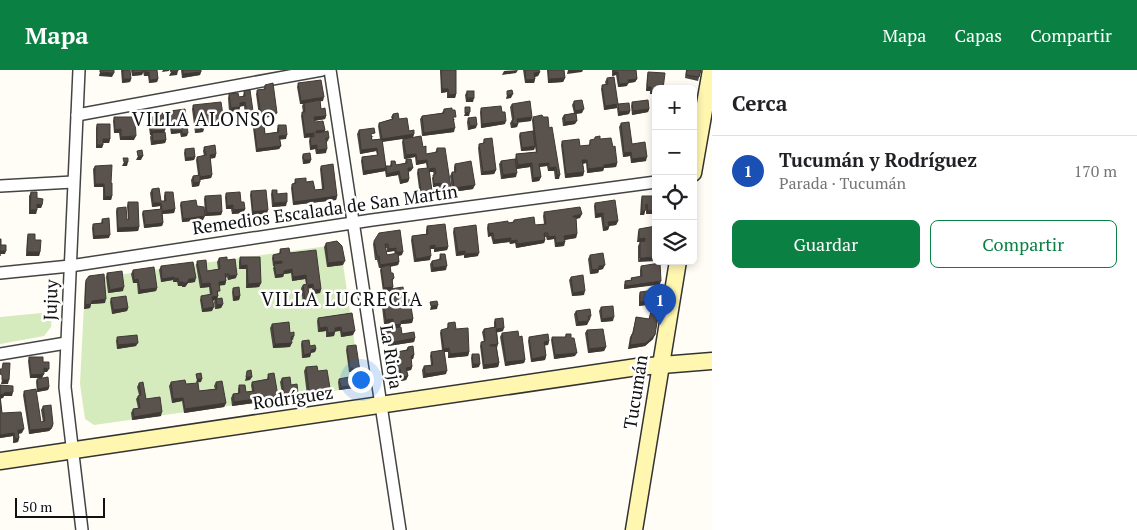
<!DOCTYPE html>
<html lang="es">
<head>
<meta charset="utf-8">
<style>
  :root { --surface:#fff; --page:#f2f2f2; --text:#202124; --muted:#757577; --line:#e0e0e0; --accent:#0b8043 }
  body { margin:0; font-family:"PT Serif",serif; background:var(--page); color:var(--text) }
  .controls { position:absolute; right:15px; top:15px; display:grid; overflow:hidden; border-radius:8px; box-shadow:0 2px 8px #0003 }
  .controls button { width:45px; height:45px; display:grid; place-items:center; padding:0; border:0; border-bottom:1px solid var(--line); background:var(--surface); color:var(--text); font:25px sans-serif }
  .scale { position:absolute; left:15px; bottom:12px; width:90px; box-sizing:border-box; padding-left:5px; border:2px solid #111; border-top:0; font-size:14px; line-height:18px; white-space:nowrap; color:#111; -webkit-text-stroke:4px #fff; paint-order:stroke }
  .you { position:absolute; left:360px; top:309px; width:18px; height:18px; margin:-12px; border:4px solid #fff; border-radius:50%; background:#1a73e8; box-shadow:0 0 0 8px #1a73e833 }
  .badge { display:grid; place-items:center; width:32px; height:32px; border-radius:50%; background:var(--accent); color:#fff; font-size:16px; font-weight:700 }
  .pin { position:absolute; translate:-50% -41px; filter:drop-shadow(0 1px 2px #0008) }
  .pin::after { content:''; position:absolute; top:26px; width:18px; height:15px; background:inherit; clip-path:polygon(0 0,100% 0,50% 100%) }
  .list { margin:0; padding:0; list-style:none }
  h2 { display:flex; justify-content:space-between; align-items:center; height:65px; margin:0; padding:0 20px; font-size:21px }
  h2 small { font-size:16px; font-weight:400; color:var(--muted) }
  .list li { display:grid; grid-template-columns:32px 1fr auto; gap:15px; align-items:center; box-sizing:border-box; height:70px; padding:0 20px; border-top:1px solid var(--line) }
  .list b { display:block; font-size:19px; white-space:nowrap }
  .list p { margin:0; font-size:16px; white-space:nowrap; color:var(--muted) }
  .list em { font-size:16px; font-style:normal; color:var(--muted) }
  .actions { display:flex; gap:10px; padding:15px 20px }
  .actions a { flex:1; padding:11px 0; border:1px solid var(--accent); border-radius:8px; text-align:center; font-size:18px; color:var(--accent) }
  .actions .main { background:var(--accent); color:#fff }
  .icon { flex:none; width:28px; height:28px; fill:none; stroke:currentColor; stroke-width:2; stroke-linecap:round; stroke-linejoin:round }
  .map { position:relative; flex:none; width:712px; height:460px; overflow:hidden }
  header { display:flex; align-items:center; gap:30px; box-sizing:border-box; height:70px; padding:0 25px; background:var(--accent); color:#fff }
  header strong { font-size:24px }
  nav { display:flex; gap:28px; margin-inline-start:auto; font-size:18px }
  main { display:flex }
  aside { flex:1; background:var(--surface) }
  .map>svg:first-child { display:block }
</style>
</head>
<body>
<header>
<strong>Mapa</strong>
<nav><a>Mapa</a><a>Capas</a><a>Compartir</a></nav>
</header>
<main>
<div class="map">
<svg width="712" height="460" viewBox="0 0 712 460">
  <rect width="100%" height="100%" fill="#fffdf5"/>
  <g fill="#d5ebbd">
    <path d="M335 175 341 180 361 317 94 355 85 349 80 314 85 214 88 209Z"/>
    <path d="M52 242 51 257 44 266 0 274V247Z"/>
  </g>
  <g fill="none" stroke-linecap="round" stroke-linejoin="round">
    <defs>
      <g id="street">
        <path d="M79 0 65 317 82 460"/>
        <path d="M330 0 400 460"/>
        <path d="M77 45 322 0"/>
        <path d="M0 116 73 112"/>
        <path d="M0 203 70 196 372 150 656 112"/>
        <path d="M0 284 66 273"/>
      </g>
      <g id="secondary">
        <path d="M693 103 711 0"/>
        <path d="M0 391 637 297 712 291"/>
        <path d="M634 460 678 191"/>
      </g>
    </defs>
    <use href="#street" stroke="#444" stroke-width="14"/>
    <use href="#secondary" stroke="#333" stroke-width="19"/>
    <use href="#street" stroke="#fff" stroke-width="11"/>
    <use href="#secondary" stroke="#fff6b0" stroke-width="16"/>
  </g>
  <g fill="#4d4742" fill-rule="evenodd">
    <path d="M121 0H130L131 9 130 12 122 13Z"/>
    <path d="M131 0H157L158 9 157 12 149 13 148 6H144L143 2 142 5 132 6Z"/>
    <path d="M181 0H201L200 5 182 8Z"/>
    <path d="M440 0H456V24L455 28H447V22L441 23Z"/>
    <path d="M523 0H539L540 2 538 6 535 7V9L534 13H525Z"/>
    <path d="M547 0H564L565 8 563 12 548 13Z"/>
    <path d="M612 0H636L637 9 635 12 628 13 627 16 618 17 616 5 612 6Z"/>
    <path d="M686 0H701L698 11 685 8Z"/>
    <path d="M648 2 656 19V24H650V21H646L647 6Z"/>
    <path d="M607 8 617 38 604 40 601 19 602 15H606L605 12Z"/>
    <path d="M298 13 323 31H320L321 39 326 46 325 49 314 51 315 52 325 60 324 62 329 68 328 71 326 72V83L316 84 315 79 310 80 309 71 310 67 304 68 301 46 302 42H303L302 36 303 34H300L297 17Z"/>
    <path d="M265 15 275 46 264 48 265 64 277 62V59L278 55 286 69H280L281 76 279 79 256 82 252 50 253 46H259L256 24 257 20 264 19Z"/>
    <path d="M244 21 253 41 252 45 245 46 244 36H240L239 41 229 42 228 28 229 24 239 27 243 26Z"/>
    <path d="M467 21 473 32H466L465 25Z"/>
    <path d="M574 31 582 43 576 44 575 54 563 56 562 48 564 45 574 43 572 35Z"/>
    <path d="M632 32 649 39 648 42 632 45 631 36Z"/>
    <path d="M512 34 532 47 531 51 518 52 517 57 511 58 510 53 512 50 510 37Z"/>
    <path d="M618 34 630 41 629 44 618 46 617 38Z"/>
    <path d="M193 35 224 52 222 56 204 58 203 62 195 63 192 39Z"/>
    <path d="M481 38 505 54 481 58 480 42Z"/>
    <path d="M444 39 455 50H454V62L422 66 420 49 422 46 442 43Z"/>
    <path d="M170 41 187 66 181 67 180 63 171 64 168 45Z"/>
    <path d="M156 44 165 60 164 62 166 70 165 73 151 75 150 67 151 65H150L148 51 150 47H154Z"/>
    <path d="M393 44 399 49 409 61 414 64 413 67 423 77 426 84 435 83 437 78 450 122 440 123 439 117H433L432 108 434 105 433 102H429L432 121 430 125 420 126 417 103 418 99H427L426 93 416 95 415 87 404 89 402 72 403 69 382 72 386 97 390 96 391 91 396 95 405 93 406 89 411 101 408 102 409 109 408 112 400 114 398 105 386 107 385 101 363 105 361 91 362 87 377 85 376 81 360 84 357 64 359 60 374 67H372V70L380 69 378 56 379 53 392 49 391 47Z"/>
    <path d="M114 47 134 70H120L119 63H114L113 51Z"/>
    <path d="M533 47H543L549 58 559 109H555L554 101H548L547 96 539 97 541 107 539 111 532 112 530 97 516 99V107L501 109 499 94 501 91 515 89 516 84 536 82 535 77 534 80 521 81 519 66 520 63 533 61 532 50Z"/>
    <path d="M468 48 476 58 468 60 467 52Z"/>
    <path d="M621 53 632 74 646 91 631 93 630 86 623 87 619 57Z"/>
    <path d="M97 54 110 69 109 73H103L102 78H96V58Z"/>
    <path d="M595 67 600 69 613 77 617 93 616 97 604 98 603 101 587 103 586 93 583 94 584 102 583 106 565 108 561 75 562 71 580 76 589 75 590 70H594Z"/>
    <path d="M484 69 496 100 494 104 481 105 478 78 479 74H483Z"/>
    <path d="M204 77 216 84 215 88H210L212 105 211 108 200 110 199 116 192 117 191 110 193 106 198 105 196 90 197 87 204 86 203 81Z"/>
    <path d="M185 79 195 87 194 90 185 91 184 83Z"/>
    <path d="M303 84 310 93 303 94 302 87Z"/>
    <path d="M455 94 473 119 452 122 450 106 452 102H454V97Z"/>
    <path d="M95 96 111 113 112 126 111 130H103V117H94L93 99Z"/>
    <path d="M321 96 337 126 336 130 293 135 291 118 292 114H294L295 109 306 112 315 120 322 119 320 99Z"/>
    <path d="M152 119 161 131H164V126L165 122 175 139 174 143 162 144 163 153 162 156 144 158 142 144 143 141 160 139V136L152 137 150 123Z"/>
    <path d="M272 120 277 124 286 136 272 137 271 124Z"/>
    <path d="M251 121 267 144 252 145 250 125Z"/>
    <path d="M31 122 42 135 41 138H37L36 144H29V126Z"/>
    <path d="M226 123 241 132 245 139 243 143 232 144 231 139H226L225 127Z"/>
    <path d="M205 126 222 142 221 145 205 146 204 129Z"/>
    <path d="M642 126H656L646 144V138L644 145H640L641 130Z"/>
    <path d="M128 132 139 157 138 161 117 162 116 141 117 138 128 150 127 136Z"/>
    <path d="M181 132 197 136 203 150 182 152 180 135Z"/>
    <path d="M595 133 618 151 616 155 609 156 608 160 603 161 601 147 595 148 594 136Z"/>
    <path d="M544 142 580 148 576 149 577 164 576 168 565 170 564 176 555 177 554 169 547 170 546 167H545V170L544 173 516 178 515 173 510 174 509 172 493 174 491 166 488 167 487 158 488 154 508 153 513 152 514 150 535 155 544 154 543 146Z"/>
    <path d="M102 149 109 168 93 169 92 158 93 154 101 153Z"/>
    <path d="M427 156 448 177 447 180 434 182V179H430V190L414 192 411 170 412 166 426 164V160Z"/>
    <path d="M656 156 638 192V176L640 172H641H637L638 162 639 159Z"/>
    <path d="M454 158 478 186 464 188V185L456 186 453 162Z"/>
    <path d="M400 160 402 185 398 186 399 192 398 195 390 197 391 203 394 208 392 212 393 217 392 219 404 224 403 228H399V231H402L403 227 408 230 413 249 412 253 401 254 400 257 402 264 415 268 414 272 388 276 385 262 387 259 392 258 391 253 384 254 382 237 383 234 390 233 389 223V221L383 222 380 200 381 198H379L377 190H375L373 174 374 171ZM386 178H387V182L394 181 395 184 387 185Z"/>
    <path d="M28 164 35 170 40 182 39 186H26L27 168Z"/>
    <path d="M326 173 343 195 327 197 324 177Z"/>
    <path d="M280 179 290 183 321 219 320 223 313 224 312 218H308V233H303L301 218 303 215 306 214 305 209 292 211 291 203 284 204 283 207 275 208 273 198 274 196H273L272 188 273 185 279 184Z"/>
    <path d="M440 184 446 200 431 202 430 194 432 191 439 190Z"/>
    <path d="M590 185 603 199 599 200 598 203 590 204 588 189Z"/>
    <path d="M240 187 261 213 259 217 246 218V199H239V191Z"/>
    <path d="M219 188 227 190 236 208 228 210 227 207 226 208V211L225 215H219L218 224 217 229 223 234 221 238 215 239 214 232 215 230H213L212 241 202 242 200 230 201 226 210 225 209 217 200 218 196 195 197 191 207 201 218 199 217 192Z"/>
    <path d="M161 196 195 212 188 213 185 217H182V216H178L177 212H173V210L161 212 159 200Z"/>
    <path d="M641 196 660 214 661 230 659 233 639 236V226L640 222 648 224 655 223 657 215 624 219V215L625 211 631 210V208L640 207V200Z"/>
    <path d="M133 200 157 218 156 221 138 224 137 213H133L131 204Z"/>
    <path d="M107 203 123 221 108 223 106 207Z"/>
    <path d="M571 207 584 225 572 226 569 210Z"/>
    <path d="M86 210 105 233 91 234 90 238 84 239 85 214Z"/>
    <path d="M233 218 240 226 239 230 233 231 232 222Z"/>
    <path d="M111 228 128 238 127 241 112 244 110 232Z"/>
    <path d="M601 237 613 251 601 252 599 241Z"/>
    <path d="M652 238 653 269 645 276 628 279 630 267 632 264 636 247 649 249Z"/>
    <path d="M576 241 591 246 590 250H588L587 255 576 256 574 244Z"/>
    <path d="M352 243 353 265 341 267 340 261H335L334 266 326 267V261L318 262 317 251 318 248Z"/>
    <path d="M495 249 503 261 497 262 498 274 497 278 499 293 498 297 483 299 480 276 481 272H484L482 262 484 259 494 257V252Z"/>
    <path d="M448 253 456 259 469 282 468 286 448 288V282H444L446 304 423 308 422 300 424 296 431 295 430 286 431 282 442 280 440 263 441 260 447 259Z"/>
    <path d="M272 254 290 263 294 266 293 270H291L290 277 273 278 270 258Z"/>
    <path d="M587 260 606 277 604 281 588 283 585 263Z"/>
    <path d="M502 263 519 267 525 290 524 293 505 296 500 267Z"/>
    <path d="M566 264 571 268 575 286 554 289 551 270 552 267H565Z"/>
    <path d="M117 267 136 276 117 279 116 271Z"/>
    <path d="M529 267 549 271 548 275H545L546 286 545 290 531 292 528 271Z"/>
    <path d="M302 271 316 279 315 282 311 283 310 287 302 288 301 274Z"/>
    <path d="M347 276 362 314 361 317 339 320 338 312 339 309 352 307V302H349L346 280Z"/>
    <path d="M408 277 414 285 413 289H411L412 297 411 300 407 301 408 306 406 310 401 311 399 302 391 304 389 286 390 283 406 280Z"/>
    <path d="M472 284 479 297 472 298 471 288Z"/>
    <path d="M29 287 43 292 47 302H44L42 308H30L28 291Z"/>
    <path d="M306 297 318 301 329 322 307 325 304 301Z"/>
    <path d="M268 304 278 326 276 330 232 336 231 328 233 324 238 323V319L239 315 246 322 252 321 251 315 252 312 267 309Z"/>
    <path d="M282 308 291 315 297 327 283 329 280 312Z"/>
    <path d="M37 309 49 317 48 320 37 322 36 312Z"/>
    <path d="M171 312 186 314 199 321 215 319 214 316 216 312 226 333 224 337 184 343 182 331 172 333 169 316Z"/>
    <path d="M139 313 146 329 161 346 132 350 131 343 133 339 138 338 136 329 138 326 139 325 137 317Z"/>
    <path d="M0 315 12 326H4L3 328H0L2 343 22 363 18 364 19 368 18 372 13 373V366L0 368Z"/>
    <path d="M24 321 41 352H43L41 340 43 336 53 354 52 358 49 361 29 364 23 325Z"/>
  </g>
  <g fill="#3f3936">
    <path d="M163 0H169V1L162 2Z"/>
    <path d="M518 0 516 3 502 5 504 1Z"/>
    <path d="M568 0H583L582 2 567 4Z"/>
    <path d="M178 1 177 5 169 6 171 2Z"/>
    <path d="M100 2 114 3 112 7 99 6Z"/>
    <path d="M143 2 142 5 132 6 133 3Z"/>
    <path d="M145 2H149L148 6H144Z"/>
    <path d="M201 2 200 5 182 8 183 4Z"/>
    <path d="M540 2 538 6 533 7 534 3Z"/>
    <path d="M614 2H618L616 5 612 6Z"/>
    <path d="M565 8 563 12 548 13 549 9Z"/>
    <path d="M123 9H131L130 12 122 13Z"/>
    <path d="M158 9 157 12 149 13 150 10Z"/>
    <path d="M535 9 534 13H525L526 10Z"/>
    <path d="M637 9 635 12 628 13 627 16 618 17 619 14 628 10Z"/>
    <path d="M647 17H651L650 21H646Z"/>
    <path d="M442 19H448L447 22 441 23Z"/>
    <path d="M651 20 656 21V24H650Z"/>
    <path d="M456 24 455 28H447L449 25Z"/>
    <path d="M513 24 511 28 506 29 507 25Z"/>
    <path d="M324 27 323 31 300 34 301 31Z"/>
    <path d="M467 28H474L473 32H466Z"/>
    <path d="M245 32 244 36 238 37 240 33Z"/>
    <path d="M618 34 617 38 604 40 605 36Z"/>
    <path d="M240 37 239 41 229 42 231 38Z"/>
    <path d="M584 39 582 43 574 44 575 41Z"/>
    <path d="M649 39 648 42 632 45 633 41Z"/>
    <path d="M253 41 252 45 245 46 247 42Z"/>
    <path d="M630 41 629 44 618 46 619 42Z"/>
    <path d="M470 42 469 46H464L465 43Z"/>
    <path d="M277 43 275 46 262 48 263 44Z"/>
    <path d="M326 46 325 49 313 51 314 47Z"/>
    <path d="M532 47 531 51 516 53 517 49Z"/>
    <path d="M506 51 505 54 481 58 482 54Z"/>
    <path d="M577 51 575 54 563 56 565 52Z"/>
    <path d="M224 52 222 56 204 58 203 62 195 63 197 59 204 55Z"/>
    <path d="M513 54H518L517 57 511 58Z"/>
    <path d="M477 55 476 58 468 60 470 56Z"/>
    <path d="M455 58 454 62 422 66 424 63Z"/>
    <path d="M121 59 119 63H114L115 60Z"/>
    <path d="M165 60 164 63H152L151 65H150L151 61Z"/>
    <path d="M182 60 180 63 171 64 172 61Z"/>
    <path d="M325 60 323 63 314 65 316 61Z"/>
    <path d="M188 63 187 66 181 67 182 64Z"/>
    <path d="M314 63 312 67 304 68 305 64Z"/>
    <path d="M414 64 413 67 380 72 382 69Z"/>
    <path d="M287 65 286 69 278 70 279 66Z"/>
    <path d="M136 66 134 70H120L121 67Z"/>
    <path d="M103 69H110L109 73H102Z"/>
    <path d="M166 70 165 73 151 75 153 71Z"/>
    <path d="M97 75H103L102 78H96Z"/>
    <path d="M317 75 315 79 310 80 311 76Z"/>
    <path d="M281 76 279 79 256 82 257 79Z"/>
    <path d="M535 76 534 80 521 81 522 78Z"/>
    <path d="M377 78 376 81 360 84 361 80Z"/>
    <path d="M327 79 326 83 316 84 317 80Z"/>
    <path d="M631 82 630 86 623 87 624 83Z"/>
    <path d="M216 84 215 88 209 89 210 85Z"/>
    <path d="M416 84 415 87 404 89 406 85Z"/>
    <path d="M138 86H143L141 90H136Z"/>
    <path d="M195 87 194 90 185 91 186 88Z"/>
    <path d="M647 87 646 91 631 93 632 89Z"/>
    <path d="M304 90H311L310 93 303 94Z"/>
    <path d="M427 90 426 93 416 95 417 91Z"/>
    <path d="M582 90H587L586 93 581 94Z"/>
    <path d="M124 92H128L127 96H122Z"/>
    <path d="M532 93 530 97 516 99 518 95Z"/>
    <path d="M549 93 547 96 537 97 539 94Z"/>
    <path d="M617 93 616 97 604 98 603 101 587 103 588 99 604 95Z"/>
    <path d="M556 97 554 101H548L549 98Z"/>
    <path d="M386 98 385 101 363 105 364 101Z"/>
    <path d="M408 98H413L411 101 406 102Z"/>
    <path d="M435 98 433 102H427L429 99Z"/>
    <path d="M496 100 494 104 481 105 483 102Z"/>
    <path d="M399 101 398 105 386 107 387 104Z"/>
    <path d="M584 102 583 106 565 108 566 104Z"/>
    <path d="M517 103 516 107 501 109 503 105Z"/>
    <path d="M212 105 211 108 198 110 200 107Z"/>
    <path d="M557 105H560L559 109H555Z"/>
    <path d="M541 107 539 111 532 112 533 108Z"/>
    <path d="M409 109 408 112 400 114 401 110Z"/>
    <path d="M200 112 199 116 192 117 194 113Z"/>
    <path d="M441 113 439 117H433L434 114Z"/>
    <path d="M95 114H104L103 117H94Z"/>
    <path d="M475 115 473 119 452 122 454 118Z"/>
    <path d="M451 118 450 122 440 123 441 120Z"/>
    <path d="M432 121 430 125 420 126 421 122Z"/>
    <path d="M112 126 111 130H103L105 127Z"/>
    <path d="M337 126 336 130 293 135 294 132Z"/>
    <path d="M287 132 286 136 272 137 274 133Z"/>
    <path d="M153 133H161L160 136 152 137Z"/>
    <path d="M37 134 42 135 41 138H36Z"/>
    <path d="M233 135 231 139H226L227 136Z"/>
    <path d="M175 139 174 143 161 144 162 141Z"/>
    <path d="M245 139 243 143 232 144 233 140Z"/>
    <path d="M30 140H37L36 144H29Z"/>
    <path d="M268 140 267 144 252 145 253 142Z"/>
    <path d="M647 140 656 141V144H646Z"/>
    <path d="M642 141H645L644 145H640Z"/>
    <path d="M222 142 221 145 205 146 207 143Z"/>
    <path d="M603 143 601 147 595 148 596 144Z"/>
    <path d="M582 144 580 148 572 149 573 146Z"/>
    <path d="M205 146 203 150 182 152 183 149Z"/>
    <path d="M618 151 616 155 607 156 608 152Z"/>
    <path d="M163 153 162 156 144 158 145 155Z"/>
    <path d="M139 157 138 161 117 162 118 158Z"/>
    <path d="M604 157H609L608 160 603 161Z"/>
    <path d="M489 163H493L491 166 488 167Z"/>
    <path d="M577 164 576 168 563 170 564 166Z"/>
    <path d="M110 165 109 168 93 169 94 166Z"/>
    <path d="M555 166 554 169 547 170 548 167Z"/>
    <path d="M511 168 509 172 493 174 494 170Z"/>
    <path d="M645 168 644 172H637L639 169Z"/>
    <path d="M517 170 515 173 510 174 511 171Z"/>
    <path d="M545 170 544 173 516 178 517 174Z"/>
    <path d="M565 172 564 176 555 177 556 173Z"/>
    <path d="M435 175 434 179H428L430 176Z"/>
    <path d="M448 177 447 180 434 182 435 178Z"/>
    <path d="M396 178 394 181 387 182 389 179Z"/>
    <path d="M0 181H6L5 184H0Z"/>
    <path d="M465 181 464 185 456 186 458 182Z"/>
    <path d="M27 182H40L39 186H26Z"/>
    <path d="M396 182H403L402 185 395 186Z"/>
    <path d="M479 183 478 186 464 188 465 184Z"/>
    <path d="M431 186 430 190 414 192 416 189Z"/>
    <path d="M656 187V191L638 192 640 188Z"/>
    <path d="M282 191 281 195 274 194 273 196 274 192Z"/>
    <path d="M345 191 343 195 327 197 328 193Z"/>
    <path d="M399 192 398 195 379 198 380 195Z"/>
    <path d="M247 195 246 199H239L241 196Z"/>
    <path d="M605 195 603 199 599 200 598 203 590 204 592 200 599 196Z"/>
    <path d="M447 196 446 200 431 202 433 198Z"/>
    <path d="M292 199 291 203 284 204 283 207 275 208 276 205 284 201Z"/>
    <path d="M237 205 236 208 228 210 229 206Z"/>
    <path d="M306 205 305 209 292 211 293 207Z"/>
    <path d="M174 207 173 210 161 212 162 209Z"/>
    <path d="M178 208 177 212H173L175 209Z"/>
    <path d="M196 208 195 212 188 213 185 217H182L183 213 189 209Z"/>
    <path d="M138 209 137 213H133L134 210Z"/>
    <path d="M226 211 225 215 217 216 219 212Z"/>
    <path d="M661 211 660 214 624 219 626 216Z"/>
    <path d="M179 212H183L182 216H178Z"/>
    <path d="M210 213 209 217 200 218 202 214Z"/>
    <path d="M261 213 259 217 246 218 248 214Z"/>
    <path d="M313 214 312 218 306 219 308 215Z"/>
    <path d="M124 217 123 221 108 223 110 220Z"/>
    <path d="M393 217 392 220 390 219 389 221 383 222 384 218Z"/>
    <path d="M157 218 156 221 138 224 140 220Z"/>
    <path d="M321 219 320 223 313 224 314 220Z"/>
    <path d="M585 221 584 225 572 226 573 223Z"/>
    <path d="M404 224 403 228 397 229 398 225Z"/>
    <path d="M218 226 217 230 211 231 212 227Z"/>
    <path d="M240 226 239 230 233 231 234 227Z"/>
    <path d="M106 229 105 233 90 234 92 231Z"/>
    <path d="M309 229 308 233H303L305 230Z"/>
    <path d="M661 230 659 233 639 236 640 232Z"/>
    <path d="M91 234 90 238 84 239 85 235Z"/>
    <path d="M223 234 221 238 215 239 217 235Z"/>
    <path d="M438 235 437 239 430 240 431 236Z"/>
    <path d="M214 237 212 241 202 242 203 239Z"/>
    <path d="M128 238 127 241 112 244 113 240Z"/>
    <path d="M614 247 613 251 601 252 602 249Z"/>
    <path d="M393 249 391 253 384 254 386 250Z"/>
    <path d="M413 249 412 253 401 254 400 257 392 259 393 255 401 251Z"/>
    <path d="M589 251 587 255 576 256 578 252Z"/>
    <path d="M327 257 326 261 318 262 320 258Z"/>
    <path d="M341 257 340 261 333 262 335 258Z"/>
    <path d="M504 258 503 261 495 263 496 259Z"/>
    <path d="M355 261 353 265 341 267 342 263Z"/>
    <path d="M335 262 334 266 326 267 328 263Z"/>
    <path d="M655 265 653 269 645 276 628 279 630 275Z"/>
    <path d="M415 268 414 272 388 276 389 273Z"/>
    <path d="M549 271 548 275 543 276 544 272Z"/>
    <path d="M138 273 136 276 117 279 118 275Z"/>
    <path d="M292 273 290 277 273 278 275 274Z"/>
    <path d="M606 277 604 281 588 283 589 279Z"/>
    <path d="M449 278 448 282H443L444 279Z"/>
    <path d="M316 279 315 282 309 283 311 280Z"/>
    <path d="M469 282 468 286 448 288 450 284Z"/>
    <path d="M311 283 310 287 302 288 304 285Z"/>
    <path d="M577 283 575 286 554 289 555 285Z"/>
    <path d="M414 285 413 289 409 290 411 286Z"/>
    <path d="M546 286 545 290 531 292 532 289Z"/>
    <path d="M525 290 524 293 505 296 506 292Z"/>
    <path d="M499 293 498 297 483 299 484 295Z"/>
    <path d="M473 294H480L479 297 472 298Z"/>
    <path d="M412 297 411 300 405 301 406 298Z"/>
    <path d="M44 298 49 299 47 302H42Z"/>
    <path d="M350 298H353L352 302H349Z"/>
    <path d="M400 299 399 302 391 304 393 300Z"/>
    <path d="M447 301 446 304 423 308 425 304Z"/>
    <path d="M44 304 42 308H30L31 305Z"/>
    <path d="M408 306 406 310 401 311 402 307Z"/>
    <path d="M246 307H252L250 310 245 311Z"/>
    <path d="M197 309H202L201 312 196 313Z"/>
    <path d="M2 310H9L8 314H1Z"/>
    <path d="M362 314 361 317 339 320 341 317Z"/>
    <path d="M49 317 48 320 37 322 38 319Z"/>
    <path d="M330 318 329 322 307 325 309 321Z"/>
    <path d="M13 322 12 326H4L3 328 0 329V325L4 323Z"/>
    <path d="M298 323 297 327 283 329 284 325Z"/>
    <path d="M278 326 276 330 232 336 234 332Z"/>
    <path d="M183 328 182 331 172 333 173 329Z"/>
    <path d="M226 333 224 337 184 343 185 339Z"/>
    <path d="M162 342 161 346 132 350 134 347Z"/>
    <path d="M53 354 52 358 49 361 29 364 30 360Z"/>
    <path d="M24 359 22 363 17 364 18 360Z"/>
    <path d="M14 363 13 366 0 368V365Z"/>
    <path d="M19 368 18 372 13 373 15 369Z"/>
  </g>
  <g fill="#5a524d" stroke="#3f3936">
    <path d="M100 0H114V3L100 2Z"/>
    <path d="M123 0H130L131 9H123Z"/>
    <path d="M133 0H143V2L133 3Z"/>
    <path d="M145 0H157L158 9 150 10 149 2H145Z"/>
    <path d="M170 0H178V1L171 2Z"/>
    <path d="M183 0H201V2L183 4Z"/>
    <path d="M441 0H456V24L449 25 448 19H442Z"/>
    <path d="M525 0H539L540 2 534 3 535 9 526 10Z"/>
    <path d="M548 0H564L565 8 549 9Z"/>
    <path d="M614 0H636L637 9 628 10 629 13 619 14 618 2H614Z"/>
    <path d="M687 0H701L699 7 686 5Z"/>
    <path d="M648 2 665 3 663 19H656V21L651 20V17H647Z"/>
    <path d="M614 7 618 34 605 36 602 15 608 14 607 8Z"/>
    <path d="M321 10 324 27 301 31 298 13Z"/>
    <path d="M273 13 277 43 263 44 265 64 279 62 278 55H286L287 65 279 66 281 76 257 79 253 46 261 45 257 20 265 19V15Z"/>
    <path d="M250 20 253 41 247 42 245 32 240 33V37L231 38 229 24 238 23 239 27 245 26 244 21Z"/>
    <path d="M512 20 513 24 507 25V21Z"/>
    <rect x="467" y="21" width="7" height="7"/>
    <path d="M320 30 321 39 325 38 326 46 314 47 315 52 323 51 325 60 316 61V63L328 61 329 68H326L327 79 317 80V75L311 76 310 67H314V63L305 64 302 42H305L304 33Z"/>
    <path d="M582 30 584 39 575 41 574 31Z"/>
    <path d="M648 30 649 39 633 41 632 32Z"/>
    <path d="M693 30H696L694 37H693Z"/>
    <path d="M530 31 532 47 517 49 518 54H513L512 50 514 49 512 34Z"/>
    <path d="M221 32 224 52 204 55V58L197 59 193 35Z"/>
    <path d="M629 33 630 41 619 42 618 34Z"/>
    <path d="M501 36 502 42H505L506 51 482 54 481 38Z"/>
    <path d="M465 37H470V42L465 43Z"/>
    <path d="M452 38V40H455L456 47H453L455 58 424 63 422 46 444 43V39Z"/>
    <path d="M185 39 188 63 182 64V60L172 61 170 41Z"/>
    <path d="M163 43 165 60 151 61 150 47H156V44Z"/>
    <path d="M398 43 399 49 407 48 409 61 414 60V64L382 69 379 53 393 49V44Z"/>
    <path d="M576 43 577 51 565 52 564 45Z"/>
    <path d="M542 45 543 47H548L549 58 552 57 560 105H557L556 97 549 98V93L539 94 541 107 533 108 532 93 518 95 516 84 537 82 533 47Z"/>
    <path d="M114 47H135L136 66 121 67V59L115 60Z"/>
    <path d="M476 47 477 55 470 56 468 48Z"/>
    <path d="M629 52 632 74 645 72 647 87 632 89 631 82 624 83 621 53Z"/>
    <path d="M97 54H110V69H103V75H97Z"/>
    <path d="M374 58 375 63 371 64 372 70 382 69 386 98 364 101 362 87 378 85 377 78 361 80 359 60Z"/>
    <path d="M533 61 535 76 522 78 520 63Z"/>
    <path d="M165 62 166 70 153 71 152 63Z"/>
    <path d="M421 66 423 77 426 76V84L437 82V78H445L451 118 441 120V113L434 114 433 105 436 104 435 98 429 99 432 121 421 122 418 99 428 98 427 90 417 91 416 84 406 85 403 69Z"/>
    <path d="M600 66V69L611 68 613 77 615 76 617 93 604 95V97L588 99 587 90H582L584 102 566 104 562 71 579 69 580 76 590 75V70L595 69V67Z"/>
    <path d="M492 68 496 100 483 102 479 74 484 73V69Z"/>
    <path d="M215 75 216 84 210 85 212 105 200 107 197 87 206 85 204 77Z"/>
    <path d="M194 78 195 87 186 88 185 79Z"/>
    <path d="M142 80 143 86H138L137 81Z"/>
    <path d="M310 83 311 90H304L303 84Z"/>
    <path d="M123 88H128V92H124Z"/>
    <path d="M406 89H411L413 98H408L409 109 401 110 399 101 387 104 386 96H392L391 91H395L396 95 407 93Z"/>
    <path d="M515 89 517 103 503 105 501 91Z"/>
    <path d="M471 91 475 115 454 118 452 102H456L455 94Z"/>
    <path d="M333 94 337 126 294 132 292 114 296 113 295 109 306 108V112L313 111 315 120 324 119 321 96Z"/>
    <path d="M112 95 111 113H112V126L105 127 104 114H95V96Z"/>
    <path d="M200 105V112L194 113 193 106Z"/>
    <path d="M159 118 161 131H166L165 122H173L175 139 162 141 163 153 145 155 143 141 162 139 161 133H153L152 119Z"/>
    <path d="M266 120 268 140 253 142 251 121Z"/>
    <path d="M272 120H277V124L287 123V132L274 133Z"/>
    <path d="M31 122H37V128L43 129 42 135 37 134V140H30Z"/>
    <path d="M240 122 241 132H244L245 139 233 140V135L227 136 226 123Z"/>
    <path d="M221 125 222 142 207 143 205 126Z"/>
    <path d="M642 126H656V141L647 140 648 135 646 134 645 141H642Z"/>
    <path d="M196 130 197 136 204 137 205 146 183 149 181 132Z"/>
    <path d="M615 130 618 151 608 152 609 157H604L603 143 596 144 595 133Z"/>
    <path d="M128 132H138L139 157 118 158 117 138 126 137 127 150 129 149Z"/>
    <path d="M580 137 582 144 573 146V147H576L577 164 564 166 565 172 556 173 555 166 548 167V163H544L545 170 517 174V170L511 171V168L494 170 493 163H489L488 154 508 151V153L514 152V150L534 147 535 155 546 154 544 142Z"/>
    <path d="M109 148 110 165 94 166 93 154 103 153 102 149Z"/>
    <path d="M445 154 448 177 435 178V175L430 176 431 186 416 189 412 166 428 164 427 156Z"/>
    <path d="M476 155 479 183 465 184V181L458 182 454 158Z"/>
    <path d="M656 156V187L640 188V172L645 171V168L639 169V159Z"/>
    <path d="M400 160 403 182H396V178L389 179 388 174H385L387 185 398 183 399 192 380 195 379 186H377L374 171 379 163Z"/>
    <path d="M28 164H35V170H41L40 182H27Z"/>
    <path d="M0 169H1V175H6V181H0V186Z"/>
    <path d="M337 171 342 176 345 191 328 193 326 173Z"/>
    <path d="M289 178 290 183 316 180 321 219 314 220 313 214 308 215 309 229 305 230 303 215 307 214 306 205 293 207 292 199 284 201V204L276 205 274 194 282 193V191L274 192 273 185 281 183 280 179Z"/>
    <path d="M603 183 605 195 599 196V199L592 200 590 185Z"/>
    <path d="M440 184H445L447 196 433 198 432 191 441 189Z"/>
    <path d="M227 187V190L235 189 237 205 229 206V204H225L226 211 219 212 220 221H217L218 226 212 227 214 237 203 239 201 226 212 224 210 213 202 214 197 191 206 190 207 201 220 199 219 188Z"/>
    <path d="M240 187H260L261 213 248 214 247 195 241 196Z"/>
    <path d="M193 192 196 208 189 209 187 213H183V212H179L178 208 175 209 174 207 162 209 161 196Z"/>
    <path d="M660 193 661 211 626 216 625 211 632 210 631 208 642 206 641 196Z"/>
    <path d="M390 195 391 203H393L394 208 392 209 393 217 384 218 381 197Z"/>
    <path d="M154 197 157 218 140 220 138 209 134 210 133 200Z"/>
    <path d="M122 201 124 217 110 220 107 203Z"/>
    <path d="M104 204 106 229 92 231 91 234 85 235 86 210 89 206Z"/>
    <path d="M583 205 585 221 573 223 571 207Z"/>
    <path d="M657 214 663 215 661 230 640 232V222L648 221V224L656 223Z"/>
    <path d="M239 217 240 226 234 227 233 218Z"/>
    <path d="M403 217 404 224 398 225 399 231H404L403 227 407 226 408 230H410L413 249 401 251V254L393 255V249L386 250 383 234 392 232 390 219Z"/>
    <path d="M126 226 128 238 113 240 111 228Z"/>
    <path d="M222 228 223 234 217 235 216 229Z"/>
    <path d="M437 231 438 235 431 236 430 232Z"/>
    <path d="M613 236 614 247 602 249 601 237Z"/>
    <path d="M652 238 659 240 655 265 646 273 630 275 632 264H633L636 247 649 249Z"/>
    <path d="M590 239 591 246H588L589 251 578 252 576 241Z"/>
    <path d="M352 243 355 261 342 263 341 257 335 258V262L328 263 327 257 320 258 318 248Z"/>
    <path d="M503 248 504 258 496 259 498 274 490 275V276H496L499 293 484 295 481 272 485 271 484 259 496 257 495 249Z"/>
    <path d="M289 252 290 263 294 262V266L291 267 292 273 275 274 272 254Z"/>
    <path d="M455 252 456 259 468 258 469 282 450 284 449 278 444 279 441 260 448 258V253Z"/>
    <path d="M401 257 402 264 414 262 415 268 389 273 387 259Z"/>
    <path d="M603 259 606 277 589 279 587 260Z"/>
    <path d="M518 261 519 267 522 266 525 290 506 292 502 263Z"/>
    <path d="M548 264 549 271 544 272 546 286 532 289 529 267Z"/>
    <path d="M566 264H571V268H574L577 283 555 285 552 267H566Z"/>
    <path d="M137 265 138 273 118 275 117 267Z"/>
    <path d="M309 270 310 276 315 275 316 279 311 280V283L304 285 302 271Z"/>
    <path d="M356 275 362 314 341 317 339 309 354 306 353 298H350L347 276Z"/>
    <path d="M413 276 414 285 411 286 412 297 406 298 408 306 402 307 400 299 393 300 390 283 408 280V277Z"/>
    <path d="M444 280 447 301 425 304 424 296 433 295 431 282Z"/>
    <path d="M472 284H479L480 294H473Z"/>
    <path d="M29 287H43V292H49V299L44 298V304L31 305Z"/>
    <path d="M3 293H10L9 310H2V305L0 304V299H2Z"/>
    <path d="M317 296 318 301 327 300 330 318 309 321 306 297Z"/>
    <path d="M251 300 252 307H246L247 301Z"/>
    <path d="M201 303 202 309H197L196 304Z"/>
    <path d="M274 303 278 326 234 332 233 324 240 323 239 315H245L246 322 254 321 252 312 269 309 268 304Z"/>
    <path d="M48 307 49 317 38 319 37 309Z"/>
    <path d="M290 307 291 315 297 314 298 323 284 325 282 308Z"/>
    <path d="M185 310 186 314 198 313 199 321 217 319 216 312 222 311 226 333 185 339 183 328 173 329 171 312Z"/>
    <path d="M143 312 146 329 160 327 162 342 134 347 133 339 140 338 138 326 141 325 139 313Z"/>
    <path d="M0 315 13 316V322L4 323V324L0 325Z"/>
    <path d="M36 319 41 352 45 351 43 336 51 335 53 354 51 358 30 360 24 321Z"/>
    <path d="M0 325 2 343 21 342 24 359 18 360 19 368 15 369 14 363 0 365Z"/>
  </g>
  <g text-anchor="middle" stroke-width="5" stroke-linejoin="round" paint-order="stroke">
    <g font-size="18" fill="#111" stroke="#fff">
      <text transform="translate(325 140) rotate(-8)" y="6">Remedios Escalada de San Martín</text>
      <text transform="translate(51 230) rotate(-88)" y="6">Jujuy</text>
      <text transform="translate(391 287) rotate(81)" y="6">La Rioja</text>
      <text transform="translate(636 322) rotate(-81)" y="6">Tucumán</text>
      <text transform="translate(293 328) rotate(-8)" y="6">Rodríguez</text>
    </g>
    <g font-size="19" letter-spacing="1" fill="#111" stroke="#fff">
      <text x="204" y="56">VILLA ALONSO</text>
      <text x="342" y="236">VILLA LUCRECIA</text>
    </g>
  </g>
</svg>
<div class="controls">
<button>+</button>
<button>−</button>
<button><svg class="icon" aria-label="locate" viewBox="0 0 24 24"><circle cx="12" cy="12" r="6"/><path d="M12 2v4M12 18v4M2 12h4M18 12h4"/></svg></button>
<button><svg class="icon" aria-label="layers" viewBox="0 0 24 24"><path d="M12 4l9 5-9 5-9-5zM3 14l9 5 9-5"/></svg></button>
</div>
<div class="scale">50 m</div>
<div class="you"></div>
<div class="pin badge" style="left:660px;top:255px;background:#1a4fb4">1</div>
</div>
<aside>
<h2>Cerca<small></small></h2>
<ul class="list">
<li><span class="badge" style="background:#1a4fb4">1</span><div><b>Tucumán y Rodríguez</b><p>Parada · Tucumán</p></div><em>170 m</em></li>
</ul>
<div class="actions"><a class="main">Guardar</a><a>Compartir</a></div>
</aside>
</main>
</body>
</html>
